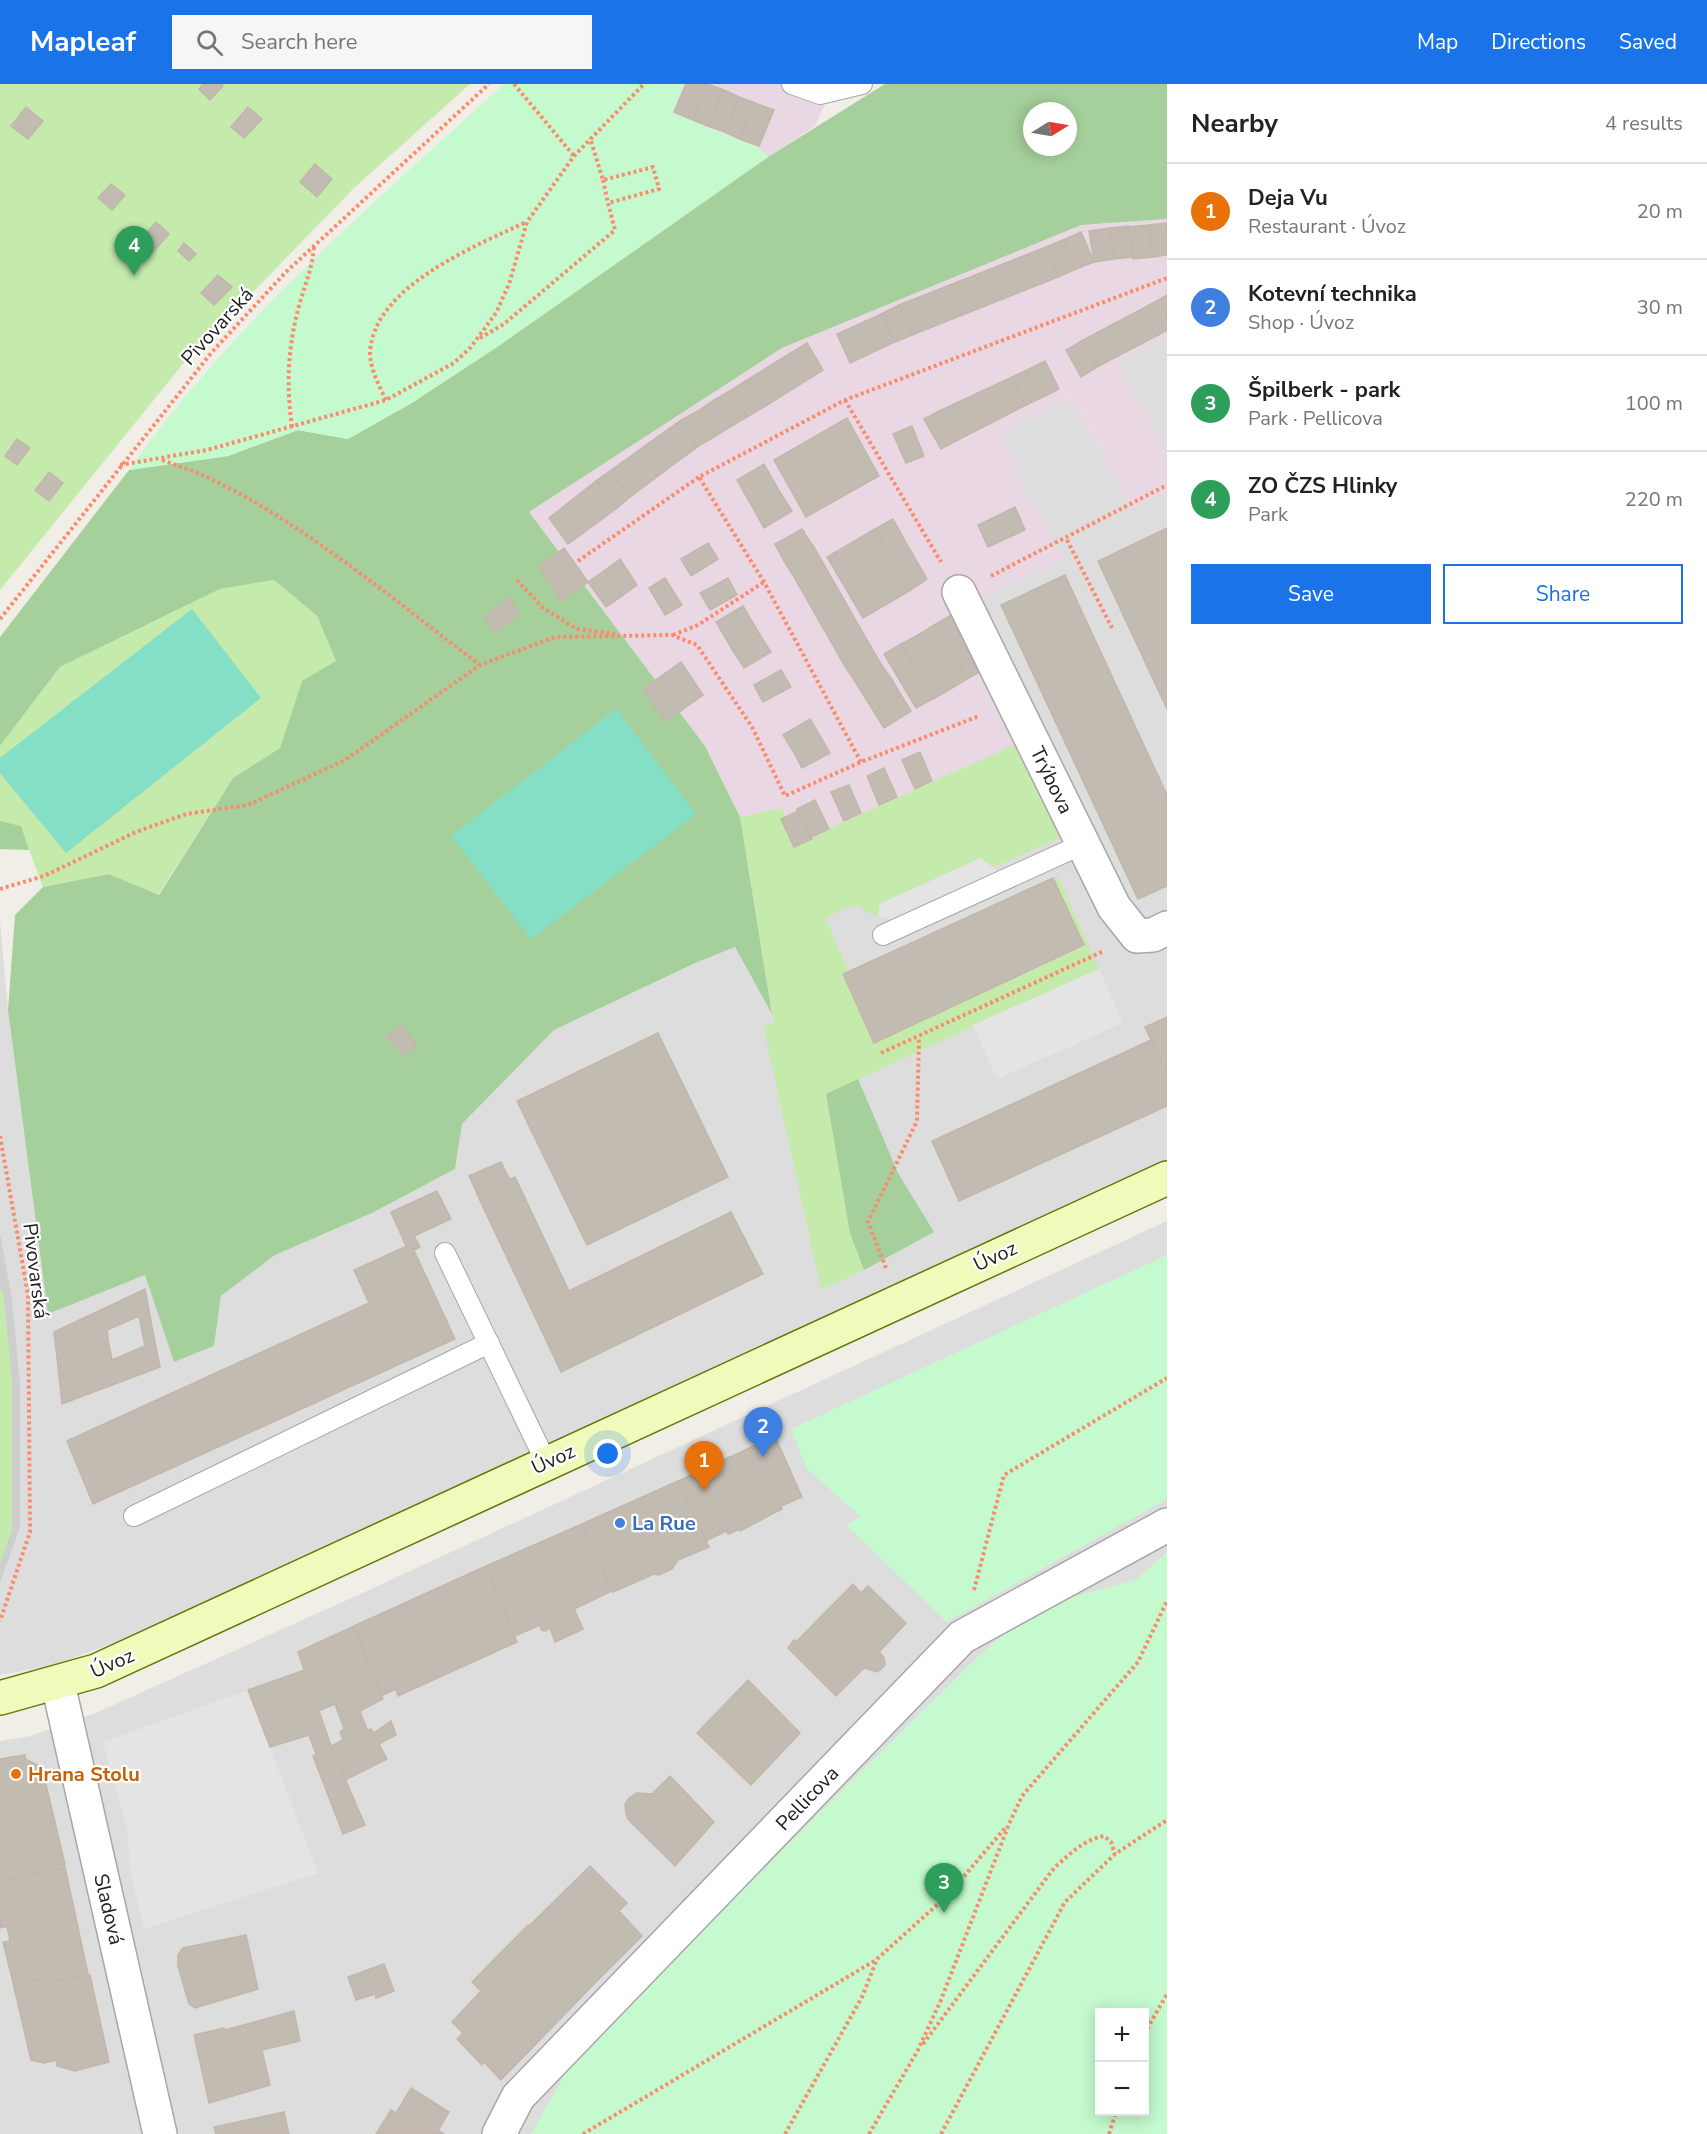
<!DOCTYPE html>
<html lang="en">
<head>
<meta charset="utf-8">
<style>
  :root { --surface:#fff; --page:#f6f6f6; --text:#222; --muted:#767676; --line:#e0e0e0; --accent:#1a73e8 }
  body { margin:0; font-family:"Nunito Sans",sans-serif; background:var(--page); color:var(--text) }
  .controls { position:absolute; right:18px; bottom:18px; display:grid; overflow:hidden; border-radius:0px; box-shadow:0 3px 15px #0003 }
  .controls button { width:54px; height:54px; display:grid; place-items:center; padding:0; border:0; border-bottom:2px solid var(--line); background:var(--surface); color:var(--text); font:30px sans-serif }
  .compass { position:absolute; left:1023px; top:18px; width:54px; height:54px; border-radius:50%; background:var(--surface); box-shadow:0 3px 15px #0003; rotate:79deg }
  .you { position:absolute; left:608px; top:1370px; width:21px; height:21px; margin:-15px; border:4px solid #fff; border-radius:50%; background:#1a73e8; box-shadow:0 0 0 9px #1a73e833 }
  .badge { display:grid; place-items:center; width:39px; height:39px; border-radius:50%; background:var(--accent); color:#fff; font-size:20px; font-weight:700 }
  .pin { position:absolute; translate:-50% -50px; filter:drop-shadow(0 2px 3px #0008) }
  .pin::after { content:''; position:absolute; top:32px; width:21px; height:18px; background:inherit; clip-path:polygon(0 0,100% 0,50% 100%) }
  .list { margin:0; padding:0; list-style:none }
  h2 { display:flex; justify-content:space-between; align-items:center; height:78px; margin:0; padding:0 24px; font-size:26px }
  h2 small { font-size:20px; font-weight:400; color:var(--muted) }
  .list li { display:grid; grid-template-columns:39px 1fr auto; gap:18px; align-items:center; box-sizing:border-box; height:96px; padding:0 24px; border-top:2px solid var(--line) }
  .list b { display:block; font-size:22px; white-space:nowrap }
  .list p { margin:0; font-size:20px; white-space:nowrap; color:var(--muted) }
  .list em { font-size:20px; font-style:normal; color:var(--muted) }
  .actions { display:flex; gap:12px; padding:18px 24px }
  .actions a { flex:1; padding:14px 0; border:2px solid var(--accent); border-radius:0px; text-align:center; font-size:21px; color:var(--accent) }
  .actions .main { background:var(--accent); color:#fff }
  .icon { flex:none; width:33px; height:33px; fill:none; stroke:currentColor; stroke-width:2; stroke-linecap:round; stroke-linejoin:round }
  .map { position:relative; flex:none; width:1167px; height:2050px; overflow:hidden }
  header { display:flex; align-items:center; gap:36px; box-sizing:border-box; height:84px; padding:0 30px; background:var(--accent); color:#fff }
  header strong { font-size:28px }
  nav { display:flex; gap:33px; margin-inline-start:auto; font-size:21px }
  .search { width:420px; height:54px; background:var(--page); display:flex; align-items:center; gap:15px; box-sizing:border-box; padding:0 21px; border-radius:0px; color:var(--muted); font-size:22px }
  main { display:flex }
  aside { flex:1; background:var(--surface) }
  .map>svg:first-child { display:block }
</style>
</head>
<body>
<header>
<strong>Mapleaf</strong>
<div class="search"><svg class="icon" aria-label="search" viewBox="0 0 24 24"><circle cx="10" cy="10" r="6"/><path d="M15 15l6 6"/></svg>Search here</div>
<nav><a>Map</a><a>Directions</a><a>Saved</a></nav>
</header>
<main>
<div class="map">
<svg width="1167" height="2050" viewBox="0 0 1167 2050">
  <rect width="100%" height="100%" fill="#f0eee6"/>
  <g fill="#dedddd">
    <path d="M1167 252V370L1117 277Z"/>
    <path d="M1066 315 1078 325 1132 425 1167 406V1075L127 1554 51 1582 0 1591V1499L20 1444V1297L12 1214 0 1149V837L8 926 48 1230 145 1191 174 1278 214 1262 221 1212 275 1171 372 1129 455 1085 462 1040 554 946 693 880 735 863 772 928 740 733H785L811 753 833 743 956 527 1014 384 1017 382 1000 350Z"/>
    <path d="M1167 1137V1469L1136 1496 1062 1516 1007 1547 980 1571 819 1729 568 1986 531 2050H0V1657L30 1652 98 1628 356 1512Z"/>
  </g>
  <g fill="#e9d8e4">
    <path d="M684 0H834L815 42 768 73 759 64 672 29Z"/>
    <path d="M1167 135V252L1118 277 1167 370V406L1132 425 1078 325 1073 328 1066 315 1001 350 1018 382 1014 384 1064 476 979 515 1016 660 833 743 794 763 781 735V725L740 733 705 662 529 428 782 264 1081 141Z"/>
  </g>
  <path fill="#cecece" d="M0 1149 12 1214 20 1297V1444L0 1499Z"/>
  <g fill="#c4eaac">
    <path d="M0 0H470L354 104 182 281 0 506Z"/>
    <path d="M274 496 317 532 336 577 302 598 280 664 233 694 158 811 109 790 43 803 20 742 0 737V662L60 583 220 505Z"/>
    <path d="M1016 660 1061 748 1057 755 994 783 980 774 880 820 878 832 863 827 860 822 854 823 853 821 825 834 849 888 843 891 874 959 1084 862 1053 794 1058 792 1099 885 826 1010 850 1149 864 1186 821 1206 763 941 774 939 740 733 782 724 785 733 781 735 795 763 833 743Z"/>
    <path d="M0 1206 3 1207 12 1296V1445L0 1480Z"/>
  </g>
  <g fill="#a5d09b" fill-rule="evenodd">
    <path d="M885 0H1167V135L1081 141 782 264 529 428 705 662 740 733 772 930 735 863 693 880 554 946 462 1040 455 1085 372 1129 275 1171 221 1212 214 1262 174 1278 145 1191 48 1230 8 926 15 831 43 803 109 790 159 811 233 694 280 664 302 597 336 577 317 532 274 496 220 505 60 583 0 662V553L129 386 228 372 298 346 348 355 410 320 497 263 768 73ZM1032 27H1068V63H1032Z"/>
    <path d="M0 737 21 742 29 766 0 765Z"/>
    <path d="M858 995 898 1089 934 1148 864 1186 850 1149 826 1010Z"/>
  </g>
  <g fill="#c4face" fill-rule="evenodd">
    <path d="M504 0H684L672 29 759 64 768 73 497 263 410 320 348 355 298 346 228 372 129 386C233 238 372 121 504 0Z"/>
    <path d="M1167 1171V1415L947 1538 846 1441 861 1433 807 1385 791 1345Z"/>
    <path d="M1167 1469V2050H531L568 1986 819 1729 980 1571 1007 1547 1062 1516 1136 1496ZM1100 1928H1144V2028H1100Z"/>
  </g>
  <g fill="#84dfc6">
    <path d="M192 525 261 614 66 769 0 689V674Z"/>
    <path d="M616 625 696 730 531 855 451 752Z"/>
  </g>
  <g fill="#e4e4e4">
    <path d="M980 774 1002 790 898 838 878 832 880 820Z"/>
    <path d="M1099 885 1123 939 997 995 973 941Z"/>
    <path d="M248 1606 318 1789 144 1845 130 1786 127 1745 103 1658Z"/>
  </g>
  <g fill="#c1bbb2" stroke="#c2b7a8" stroke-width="1.5">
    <path d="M203 0H221L223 2 210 16 199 5Z"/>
    <path d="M686 0H707L693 36 674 28Z"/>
    <path d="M707 0 724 6 708 42 693 36Z"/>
    <path d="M724 6 739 13 725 48 708 42Z"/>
    <path d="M739 13 755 19 740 55 725 48Z"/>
    <path d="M755 19 774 26 759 62 740 55Z"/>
    <path d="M26 23 43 37 28 55 11 42Z"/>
    <path d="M248 23 262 35 244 54 231 43Z"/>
    <path d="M315 80 332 95 317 113 300 98Z"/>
    <path d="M111 100 125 111 112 126 98 114Z"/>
    <path d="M156 138 169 150 152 169 139 158Z"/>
    <path d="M1167 139V171L1153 173 1149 141Z"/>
    <path d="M1149 141 1153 173 1133 175 1129 143Z"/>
    <path d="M1129 142 1133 173 1114 175 1110 144Z"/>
    <path d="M1110 144 1114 175 1094 178 1089 147Z"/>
    <path d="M1081 148 1094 178 1076 185 1063 156Z"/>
    <path d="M1063 156 1076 185 1058 193 1046 163Z"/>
    <path d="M184 159 196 170 189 177 178 167Z"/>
    <path d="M1046 163 1058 193 912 251 899 221Z"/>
    <path d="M218 191 232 203 214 221 201 209Z"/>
    <path d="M1167 211V246L1166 247 1151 220Z"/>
    <path d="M1151 220 1166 247 1097 283 1083 256Z"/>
    <path d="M899 221 912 251 895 258 881 230Z"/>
    <path d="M881 230 895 258 850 279 837 250Z"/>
    <path d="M1083 256 1097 283 1081 293 1066 266Z"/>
    <path d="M807 259 823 286 764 323 747 296Z"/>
    <path d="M1045 277 1059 305 1041 314 1027 286Z"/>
    <path d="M1027 286 1041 314 1026 321 1012 293Z"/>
    <path d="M1012 293 1026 321 956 357 939 327Z"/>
    <path d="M747 296 764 323 747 333 731 306Z"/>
    <path d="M731 306 747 333 730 343 714 316Z"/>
    <path d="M714 316 730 343 714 353 698 327Z"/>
    <path d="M698 327 714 353 697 363 681 336Z"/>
    <path d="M939 327 956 357 941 365 924 335Z"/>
    <path d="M847 334 879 392 806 433 774 376Z"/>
    <path d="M681 336 697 363 630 413 610 387Z"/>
    <path d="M912 342 924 372 906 379 893 350Z"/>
    <path d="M17 355 30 364 17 381 5 372Z"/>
    <path d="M764 380 781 410 754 426 737 396Z"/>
    <path d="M610 387 630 413 617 424 596 397Z"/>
    <path d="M49 388 63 399 49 417 35 406Z"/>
    <path d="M596 397 617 424 568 460 549 434Z"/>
    <path d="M781 410 792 427 764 444 754 426Z"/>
    <path d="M1015 423 1025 446 988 463 978 441Z"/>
    <path d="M893 435 909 464 891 474 875 445Z"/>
    <path d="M1167 444V625L1098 477Z"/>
    <path d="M802 445 812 461 784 477 775 460Z"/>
    <path d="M875 445 911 506 863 534 827 473Z"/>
    <path d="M708 459 718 475 691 492 681 475Z"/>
    <path d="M812 460 822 477 794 493 784 477Z"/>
    <path d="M564 464 588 498 561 517 538 483Z"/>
    <path d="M909 464 927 495 911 506 891 474Z"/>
    <path d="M620 475 637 501 622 512 604 487Z"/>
    <path d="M822 477 871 563 843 579 794 493Z"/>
    <path d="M604 487 622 512 606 523 588 498Z"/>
    <path d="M1065 491 1167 711V802L1138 815 1001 521Z"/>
    <path d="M665 494 682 521 665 531 649 504Z"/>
    <path d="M728 494 737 511 710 526 700 509Z"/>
    <path d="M509 514 520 530 495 549 484 533Z"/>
    <path d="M743 522 760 551 733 567 716 538Z"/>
    <path d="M951 531 967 559 951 568 934 541Z"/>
    <path d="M934 541 951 568 933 578 918 551Z"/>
    <path d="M760 551 771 568 744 584 733 567Z"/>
    <path d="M918 551 933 578 917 587 901 560Z"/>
    <path d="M967 559 983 586 967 595 951 568Z"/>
    <path d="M901 560 917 587 900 597 884 570Z"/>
    <path d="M871 563 881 580 854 596 843 579Z"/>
    <path d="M951 568 967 595 949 606 933 578Z"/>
    <path d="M681 578 703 611 665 638 643 605Z"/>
    <path d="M933 578 949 606 933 615 917 587Z"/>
    <path d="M881 580 891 594 863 610 854 596Z"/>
    <path d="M781 586 791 603 763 618 754 601Z"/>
    <path d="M917 587 933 615 916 624 900 597Z"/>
    <path d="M891 594 901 611 874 628 863 610Z"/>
    <path d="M901 611 911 627 884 644 874 628Z"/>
    <path d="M810 635 820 652 793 667 783 651Z"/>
    <path d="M820 652 830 669 802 684 793 667Z"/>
    <path d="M920 668 932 697 915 705 902 676Z"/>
    <path d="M884 684 897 713 879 721 867 692Z"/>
    <path d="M849 701 861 729 844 737 831 708Z"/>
    <path d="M815 716 829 745 811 753 797 725Z"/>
    <path d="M798 727 812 755 794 763 781 735Z"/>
    <path d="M1053 794 1084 861 874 959 843 890Z"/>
    <path d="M1167 933V989L1145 943Z"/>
    <path d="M401 941 417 961 404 972 387 953Z"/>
    <path d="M658 949 728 1093 587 1161 517 1017Z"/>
    <path d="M1151 956 1167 989V1022L959 1117 932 1057Z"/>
    <path d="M501 1078 509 1094 477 1109 469 1092Z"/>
    <path d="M515 1093 569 1207 731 1128 763 1190 561 1288 477 1110Z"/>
    <path d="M437 1107 451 1135 414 1152 420 1163 414 1166 411 1160 406 1162 391 1128Z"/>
    <path d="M411 1160 455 1255 93 1420 67 1357 369 1219 354 1186Z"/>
    <path d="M145 1205 152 1243 142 1247 139 1232 107 1246 109 1261 58 1282 54 1248Z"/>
    <path d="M152 1243 160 1283 62 1320 58 1282 109 1261 112 1276 145 1262 142 1247Z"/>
    <path d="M775 1352 802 1413 781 1422 782 1425 740 1447V1445L728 1450 726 1447 706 1457 678 1397Z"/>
    <path d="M678 1397 709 1463 678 1476 672 1485 659 1491 654 1490 613 1508 582 1440Z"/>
    <path d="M582 1440 612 1507 574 1525 583 1545 579 1547 555 1558 550 1544 545 1547 541 1546 540 1541 515 1552 486 1482Z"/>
    <path d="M486 1482 517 1558 398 1612 396 1605 381 1612 354 1542Z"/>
    <path d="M853 1500 861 1509 868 1502 906 1539 879 1568 884 1573 885 1581 878 1588 864 1584 836 1612 788 1564 794 1556 796 1558Z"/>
    <path d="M354 1542 383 1615 360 1627 367 1646 371 1645 374 1649 391 1637 396 1651 379 1660 387 1675 345 1696 331 1662 343 1656 340 1648 344 1645 335 1620 318 1627 298 1568Z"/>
    <path d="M305 1586 331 1662 365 1741 343 1750 313 1672 316 1670 309 1651 270 1663 248 1606Z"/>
    <path d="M748 1596 800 1649 751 1701 697 1649Z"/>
    <path d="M25 1671V1675L42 1683 65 1781 0 1798V1675Z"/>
    <path d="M670 1692 714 1738 675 1782 628 1735 626 1729 625 1720 629 1714 637 1709 652 1710Z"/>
    <path d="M590 1782 627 1819 619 1827 642 1852 590 1904 529 1842Z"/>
    <path d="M65 1783 88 1890 48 1899 11 1890 3 1858 10 1857 7 1842 0 1844V1798Z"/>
    <path d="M528 1841 590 1904 535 1961 472 1898Z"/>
    <path d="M246 1851 258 1905 195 1924 189 1920 178 1882V1871L183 1864Z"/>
    <path d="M384 1880 394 1907 376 1914 375 1910 356 1916 348 1893Z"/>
    <path d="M11 1890 48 1899 90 1891 109 1978 75 1987 57 1982 56 1976 44 1979 31 1976Z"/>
    <path d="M481 1907 535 1961 501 1996 484 1978 482 1981 457 1955 463 1949 452 1938Z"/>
    <path d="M294 1927 300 1957 262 1966 270 2001 209 2019 194 1951 224 1944 225 1946Z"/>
    <path d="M411 2004 449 2028 438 2046 444 2050H376L391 2026 396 2029Z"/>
    <path d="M284 2028 289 2050H216L214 2043Z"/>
  </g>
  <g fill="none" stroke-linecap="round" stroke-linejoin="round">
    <defs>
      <g id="service">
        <path d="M792 0 820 10 862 0"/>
        <path d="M883 851 1083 760"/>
        <path d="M445 1169 546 1378"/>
        <path d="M134 1432 489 1259"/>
      </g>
      <g id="minor">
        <path d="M959 508 1114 823 1137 852 1153 851 1167 844"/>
        <path d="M58 1600 160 2050"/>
        <path d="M499 2050 518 2013 962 1553 1167 1441"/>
      </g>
      <path id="secondary" d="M0 1614 96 1587 1167 1094"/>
    </defs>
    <use href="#service" stroke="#a7a7a7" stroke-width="22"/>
    <use href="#minor" stroke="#a7a7a7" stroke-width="36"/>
    <use href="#secondary" stroke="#607905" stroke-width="36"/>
    <g stroke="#fa8b6d" stroke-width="4" stroke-dasharray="3 3" stroke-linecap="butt">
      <path d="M514 0 574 72"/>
      <path d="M603 96 608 119"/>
      <path d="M480 254 504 240 615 146 608 119 659 105 653 83 603 96 590 54"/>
      <path d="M386 316C379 302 370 284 370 268 374 202 476 162 526 138"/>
      <path d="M845 316 941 478"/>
      <path d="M292 343C286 302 288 262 299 222 305 200 312 186 314 163"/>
      <path d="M162 376C178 382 194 387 209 394 304 439 396 518 480 581"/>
      <path d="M120 381 207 366 386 316 454 279 471 263 496 229 509 200 527 138 574 72 644 0"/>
      <path d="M1067 456 1112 544"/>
      <path d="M578 477 699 393"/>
      <path d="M991 492 1167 401"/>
      <path d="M517 496 543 524 577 545 615 550"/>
      <path d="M0 535 212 268 286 188 489 0"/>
      <path d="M673 551 698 541 764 498"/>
      <path d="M861 678 764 498 699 393 845 316 1167 194"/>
      <path d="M0 805 44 792 136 748 186 730 248 721 345 676 480 581 555 553 672 551 697 561 752 643 785 712 861 678 979 632"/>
      <path d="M881 969 1104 867"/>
      <path d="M0 1052 28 1211 30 1448 0 1537"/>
      <path d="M886 1184 868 1138 917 1037 919 953"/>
      <path d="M974 1506 1004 1391 1167 1294"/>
      <path d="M1144 1950 1167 1910"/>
      <path d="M923 1960 1054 1784C1070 1770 1083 1756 1104 1752L1111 1758 1115 1770"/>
      <path d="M583 2050 876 1876"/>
      <path d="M785 2050 862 1913 877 1875 948 1811 1006 1743"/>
      <path d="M869 2050 918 1966 941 1916 1009 1740 1022 1712 1138 1578 1167 1517"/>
      <path d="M941 2050 1065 1818 1115 1770 1167 1736"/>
      <path d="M1109 2050 1116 2028"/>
    </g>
    <use href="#service" stroke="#fff" stroke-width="20"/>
    <use href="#minor" stroke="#fff" stroke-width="33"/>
    <use href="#secondary" stroke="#f0fabb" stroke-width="33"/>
  </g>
  <circle fill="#3f7fe0" stroke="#fff" stroke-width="2" cx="620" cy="1439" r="6"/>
  <circle fill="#e8710a" stroke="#fff" stroke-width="2" cx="16" cy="1690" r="6"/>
  <g text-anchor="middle" stroke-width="4.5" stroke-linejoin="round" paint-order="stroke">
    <g font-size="20" fill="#202020" stroke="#fff">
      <text transform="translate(217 242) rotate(-48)" y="7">Pivovarská</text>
      <text transform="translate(1052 696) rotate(64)" y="7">Trýbova</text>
      <text transform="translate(995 1172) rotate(-25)" y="7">Úvoz</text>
      <text transform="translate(36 1187) rotate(83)" y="7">Pivovarská</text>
      <text transform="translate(553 1375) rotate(-25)" y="7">Úvoz</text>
      <text transform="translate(112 1579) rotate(-24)" y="7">Úvoz</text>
      <text transform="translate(807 1714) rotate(-46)" y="7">Pellicova</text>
      <text transform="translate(109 1825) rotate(77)" y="7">Sladová</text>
    </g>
    <g font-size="20" font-weight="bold" fill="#366cbe" stroke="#fff" text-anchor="start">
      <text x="632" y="1446">La Rue</text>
    </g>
    <g font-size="20" font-weight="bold" fill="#c56008" stroke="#fff" text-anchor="start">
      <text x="28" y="1697">Hrana Stolu</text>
    </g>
  </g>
</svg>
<div class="controls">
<button>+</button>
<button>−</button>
</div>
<svg class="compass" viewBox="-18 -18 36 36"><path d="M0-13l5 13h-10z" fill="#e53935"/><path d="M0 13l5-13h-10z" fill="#767676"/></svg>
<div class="you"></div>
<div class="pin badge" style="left:704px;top:1407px;background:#e8710a">1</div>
<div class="pin badge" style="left:763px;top:1373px;background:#3f7fe0">2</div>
<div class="pin badge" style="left:944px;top:1829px;background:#2e9e5b">3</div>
<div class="pin badge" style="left:134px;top:192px;background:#2e9e5b">4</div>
</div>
<aside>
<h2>Nearby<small>4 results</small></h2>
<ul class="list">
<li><span class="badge" style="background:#e8710a">1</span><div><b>Deja Vu</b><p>Restaurant · Úvoz</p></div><em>20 m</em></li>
<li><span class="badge" style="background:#3f7fe0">2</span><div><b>Kotevní technika</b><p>Shop · Úvoz</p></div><em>30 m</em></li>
<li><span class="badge" style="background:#2e9e5b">3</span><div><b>Špilberk - park</b><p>Park · Pellicova</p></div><em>100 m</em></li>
<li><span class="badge" style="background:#2e9e5b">4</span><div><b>ZO ČZS Hlinky</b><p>Park</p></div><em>220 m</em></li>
</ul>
<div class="actions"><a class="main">Save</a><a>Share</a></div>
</aside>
</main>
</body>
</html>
